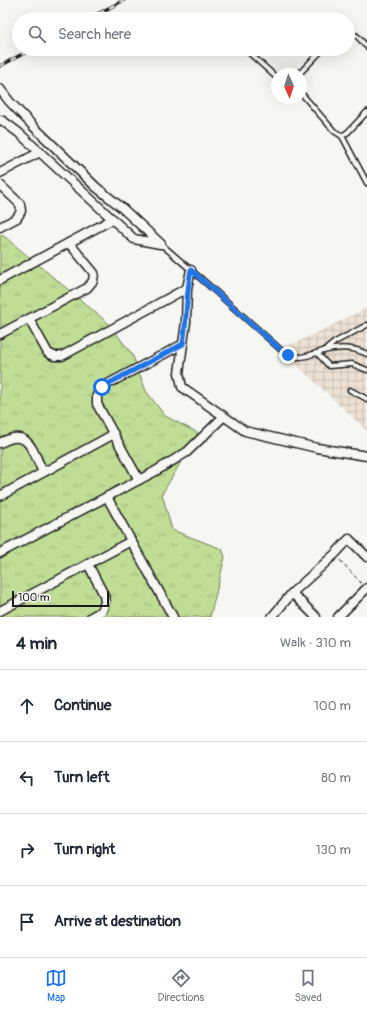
<!DOCTYPE html>
<html lang="en">
<head>
<meta charset="utf-8">
<style>
  :root { --surface:#fff; --page:#f6f6f7; --text:#1f2937; --muted:#747a83; --line:#e0e1e3; --accent:#1a73e8 }
  body { margin:0; font-family:Pangolin,sans-serif; background:var(--page); color:var(--text) }
  .compass { position:absolute; left:271px; top:68px; width:36px; height:36px; border-radius:50%; background:var(--surface); box-shadow:0 4px 16px #0002; rotate:177deg }
  .scale { position:absolute; left:12px; bottom:10px; width:97px; box-sizing:border-box; padding-left:4px; border:2px solid #1c1c1c; border-top:0; font-size:11px; line-height:14px; white-space:nowrap; color:#1c1c1c; -webkit-text-stroke:3px #f6f6f2; paint-order:stroke }
  .stop { position:absolute; width:12px; height:12px; margin:-9px; border:3px solid #1a73e8; border-radius:50%; background:#fff }
  .stop.end { background:#1a73e8; border-color:#fff; box-shadow:0 1px 4px #0008 }
  .list { margin:0; padding:0; list-style:none }
  h2 { display:flex; justify-content:space-between; align-items:center; height:52px; margin:0; padding:0 16px; font-size:17px }
  h2 small { font-size:13px; font-weight:400; color:var(--muted) }
  .list li { display:grid; grid-template-columns:26px 1fr auto; gap:12px; align-items:center; box-sizing:border-box; height:72px; padding:0 16px; border-top:1px solid var(--line) }
  .list b { display:block; font-size:15px; white-space:nowrap }
  .list em { font-size:13px; font-style:normal; color:var(--muted) }
  .icon { flex:none; width:22px; height:22px; fill:none; stroke:currentColor; stroke-width:2; stroke-linecap:round; stroke-linejoin:round }
  .map { position:relative; flex:none; width:367px; height:617px; overflow:hidden }
  .search { position:absolute; background:var(--surface); box-shadow:0 4px 16px #0002; left:12px; right:12px; top:12px; height:44px; display:flex; align-items:center; gap:10px; box-sizing:border-box; padding:0 14px; border-radius:22px; color:var(--muted); font-size:15px }
  .sheet { height:340px; background:var(--surface) }
  nav { display:flex; justify-content:space-around; align-items:center; box-sizing:border-box; height:56px; border-top:1px solid var(--line); background:var(--surface); font-size:11px; color:var(--muted) }
  nav a { display:grid; justify-items:center; gap:2px }
  nav .on { color:var(--accent) }
  .map>svg:first-child { display:block }
</style>
</head>
<body>
<div class="map">
<svg width="367" height="617" viewBox="0 0 367 617">
  <defs>
    <pattern id="industrial-grid" width="8" height="8" patternUnits="userSpaceOnUse"><rect width="8" height="8" fill="#ede1d3"/><path d="M0 4h8M4 0v8" fill="none" stroke="#cbc0b5"/></pattern>
    <pattern id="grass-tufts" width="24" height="20" patternUnits="userSpaceOnUse"><rect width="24" height="20" fill="#bfdd95"/><path d="M3 7l-1-3M5 7V3M7 7l1-3M15 17l-1-3M17 17v-4M19 17l1-3" fill="none" stroke="#a4bd80"/></pattern>
  </defs>
  <rect width="100%" height="100%" fill="#f6f6f2"/>
  <filter id="ink" filterUnits="userSpaceOnUse"><feTurbulence type="fractalNoise" baseFrequency=".025" numOctaves="2"/><feDisplacementMap in="SourceGraphic" scale="8" xChannelSelector="R" yChannelSelector="G"/><feConvolveMatrix kernelMatrix="1 2 1 2 8 2 1 2 1" color-interpolation-filters="sRGB"/></filter>
  <g filter="url(#ink)">
    <path fill="url(#industrial-grid)" d="M367 308V431L281 350Z"/>
    <path fill="url(#grass-tufts)" stroke="#6e7c58" d="M0 234 5 237 108 323 132 354 146 391 165 416 198 433 162 494 172 530 222 549 225 557 210 617H0Z"/>
    <g fill="none" stroke-linecap="round" stroke-linejoin="round">
      <defs>
        <g id="lane">
          <path d="M348 32 357 36 367 47"/>
          <path d="M245 49 277 78"/>
          <path d="M299 74 323 49"/>
          <path d="M301 93 334 131 342 136 367 183"/>
          <path d="M342 136 348 132 367 112"/>
          <path d="M161 244 206 283 281 350C299 362 305 356 323 351 338 347 354 347 367 354"/>
          <path d="M324 351 335 342 367 325"/>
          <path d="M317 353 329 366 352 364 367 370"/>
          <path d="M350 390 367 399"/>
        </g>
        <g id="street">
          <path d="M0 89 9 101 33 126 96 187 121 207 161 244"/>
          <path d="M0 120 3 121 19 133 134 239 160 244"/>
          <path d="M0 173 40 152"/>
          <path d="M0 185 20 204 21 211 17 218 0 227"/>
          <path d="M191 270 187 288 186 322 179 373 182 387 245 431 317 448 367 456"/>
          <path d="M0 280 113 219"/>
          <path d="M29 319 48 353 54 356H62L187 288"/>
          <path d="M0 334 87 288 93 281 94 273 69 243"/>
          <path d="M0 443C29 427 32 450 43 472"/>
          <path d="M139 480 97 404V395L102 387 183 344"/>
          <path d="M0 496 114 434"/>
          <path d="M107 497 173 617"/>
          <path d="M0 553 154 472 187 452 223 417"/>
          <path d="M88 564 104 595 105 602 102 611 91 617"/>
          <path d="M292 593 316 617"/>
          <path d="M0 611 131 541"/>
          <path d="M272 617 292 593 335 554 349 539 367 557"/>
          <path d="M338 617 367 588"/>
        </g>
      </defs>
      <use href="#lane" stroke="#1c1c1c" stroke-width="7"/>
      <use href="#street" stroke="#1c1c1c" stroke-width="11"/>
      <path stroke="#1c1c1c" stroke-width="1" stroke-dasharray="4 3" stroke-linecap="butt" d="M340 560 361 583"/>
      <use href="#lane" stroke="#f6f6f2" stroke-width="4"/>
      <use href="#street" stroke="#f6f6f2" stroke-width="8"/>
      <defs>
        <g id="rail">
          <path d="M88 19 124 0"/>
          <path d="M0 66 32 49"/>
        </g>
      </defs>
      <use href="#rail" stroke="#1c1c1c" stroke-width="3.5"/>
      <use href="#rail" stroke="#f6f6f2" stroke-width="2" stroke-dasharray="6" stroke-linecap="butt"/>
    </g>
  </g>
  <g fill="none" stroke-linecap="round" stroke-linejoin="round" filter="url(#ink)">
    <path stroke="#1a73e8" stroke-width="5" d="M102 387 183 344C187 319 186 294 191 270L281 350 288 355"/>
  </g>
</svg>
<svg class="compass" viewBox="-18 -18 36 36"><path d="M0-13l5 13h-10z" fill="#e53935"/><path d="M0 13l5-13h-10z" fill="#747a83"/></svg>
<div class="scale">100 m</div>
<div class="stop" style="left:102px;top:387px"></div>
<div class="stop end" style="left:288px;top:355px"></div>
<div class="search"><svg class="icon" aria-label="search" viewBox="0 0 24 24"><circle cx="10" cy="10" r="6"/><path d="M15 15l6 6"/></svg>Search here</div>
</div>
<section class="sheet">
<h2>4 min<small>Walk · 310 m</small></h2>
<ul class="list">
<li><svg class="icon" aria-label="ahead" viewBox="0 0 24 24"><path d="M12 20V5M6 11l6-6 6 6"/></svg><div><b>Continue</b></div><em>100 m</em></li>
<li><svg class="icon" aria-label="left" viewBox="0 0 24 24"><path d="M17 20v-9H6M10 6l-5 5 5 5"/></svg><div><b>Turn left</b></div><em>80 m</em></li>
<li><svg class="icon" aria-label="right" viewBox="0 0 24 24"><path d="M7 20v-9h11M14 6l5 5-5 5"/></svg><div><b>Turn right</b></div><em>130 m</em></li>
<li><svg class="icon" aria-label="arrive" viewBox="0 0 24 24"><path d="M6 21V4h12l-3 4 3 4H6"/></svg><div><b>Arrive at destination</b></div></li>
</ul>
</section>
<nav>
<a class="on"><svg class="icon" aria-label="map" viewBox="0 0 24 24"><path d="M3 6l6-2 6 2 6-2v14l-6 2-6-2-6 2zM9 4v14M15 6v14"/></svg>Map</a>
<a><svg class="icon" aria-label="directions" viewBox="0 0 24 24"><path d="M12 3l9 9-9 9-9-9zM9 14v-3h6M13 9l2 2-2 2"/></svg>Directions</a>
<a><svg class="icon" aria-label="saved" viewBox="0 0 24 24"><path d="M7 4h10v16l-5-4-5 4z"/></svg>Saved</a>
</nav>
</body>
</html>
